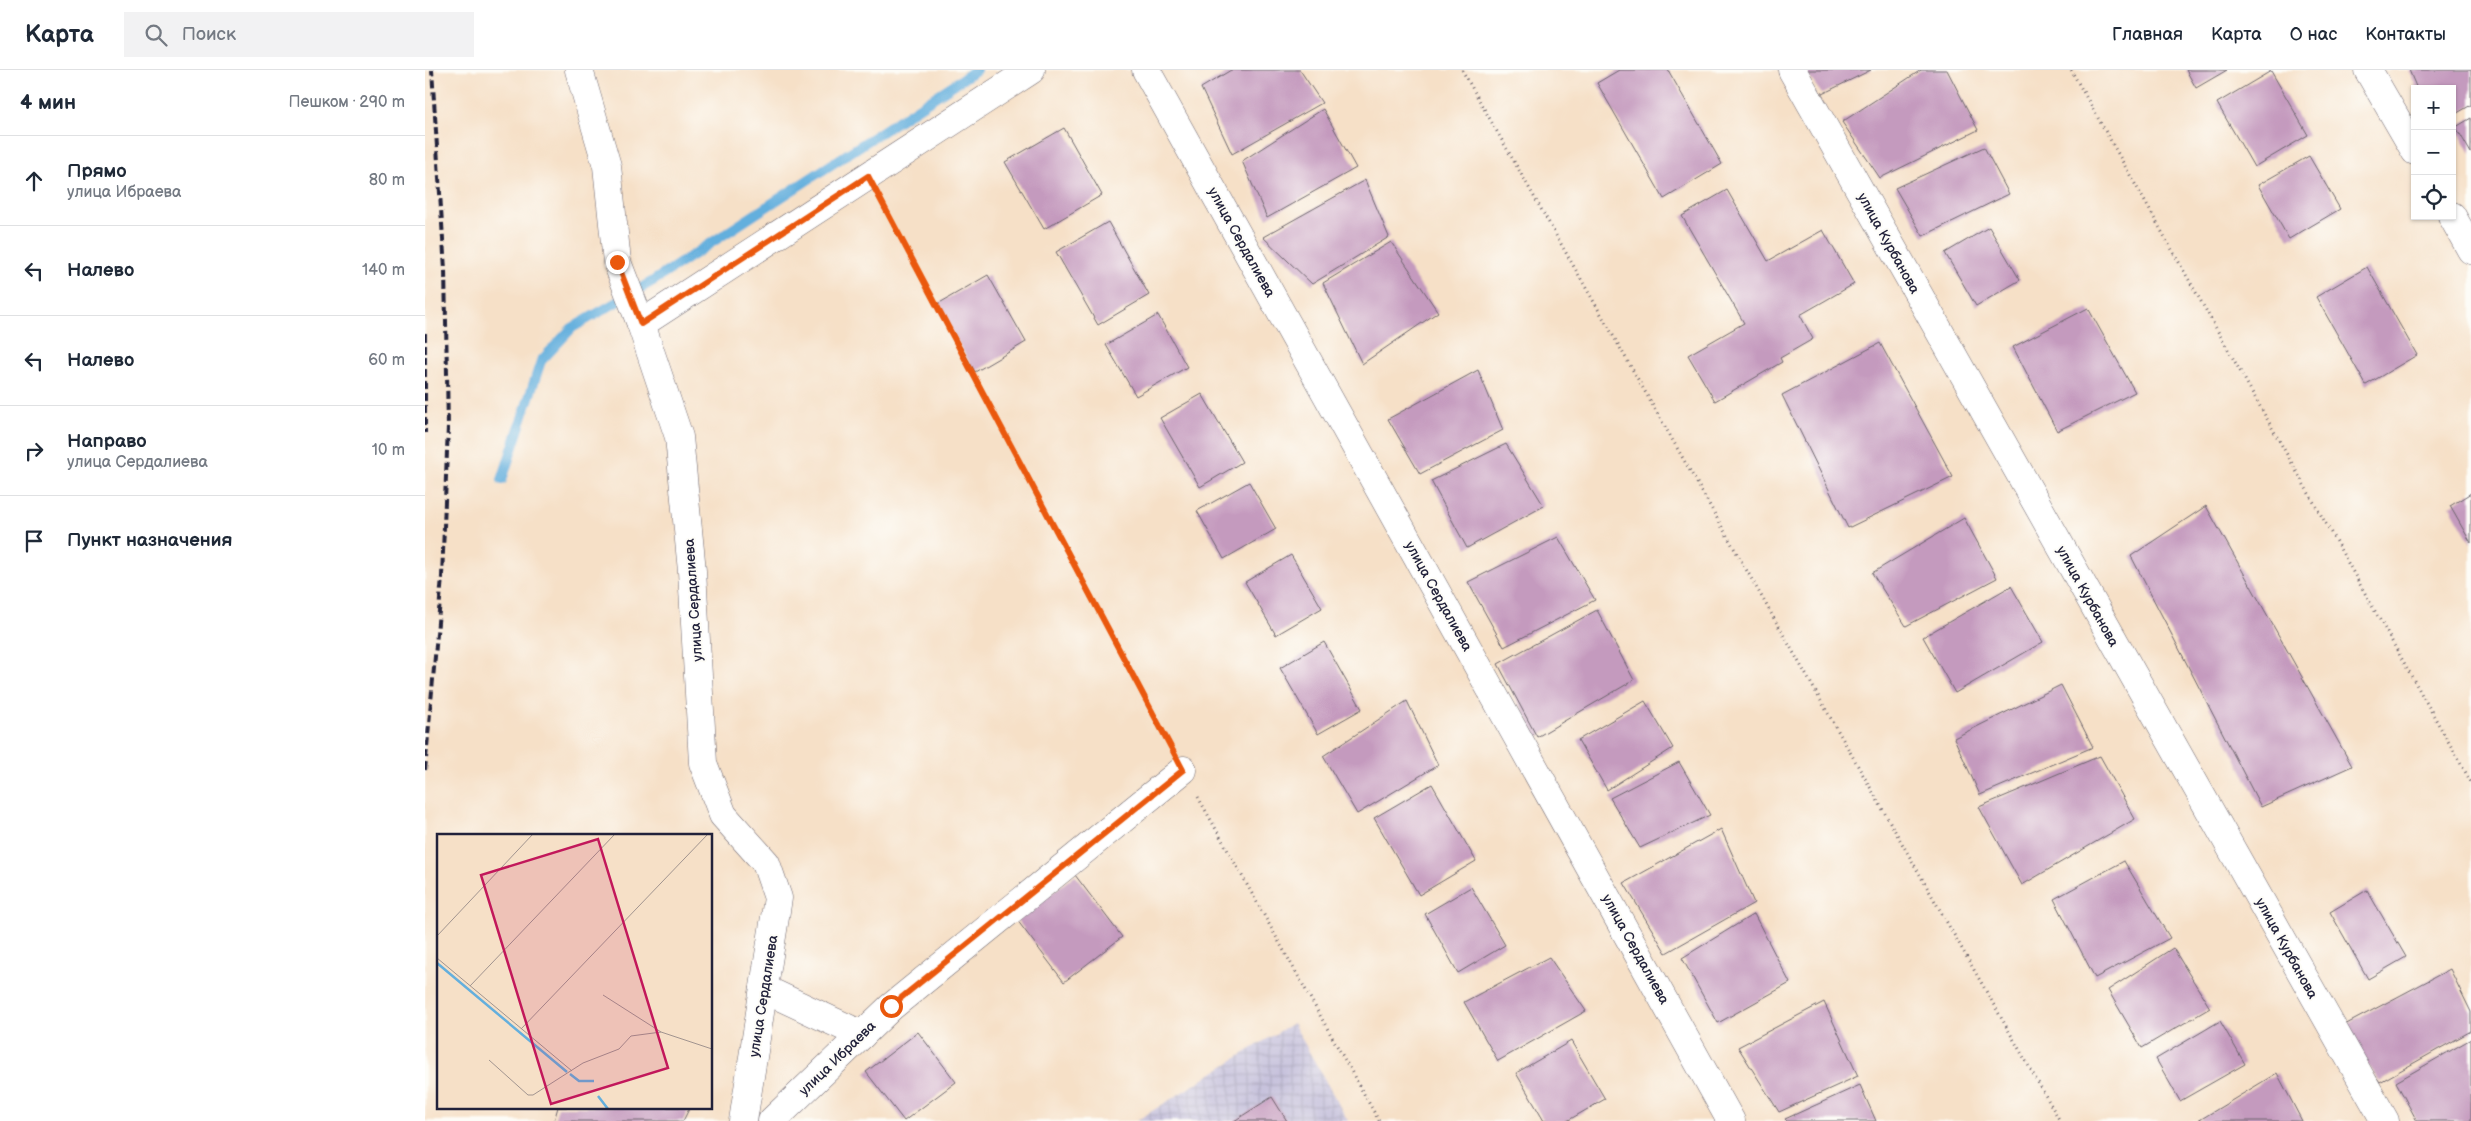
<!DOCTYPE html>
<html lang="ru">
<head>
<meta charset="utf-8">
<style>
  :root { --surface:#fff; --page:#f2f2f3; --text:#1f2937; --muted:#747a83; --line:#e0e1e3 }
  body { margin:0; font-family:"Balsamiq Sans",sans-serif; background:var(--page); color:var(--text) }
  .controls { position:absolute; right:15px; top:15px; display:grid; overflow:hidden; border-radius:0px; box-shadow:0 1px 4px #0004 }
  .controls button { width:45px; height:45px; display:grid; place-items:center; padding:0; border:0; border-bottom:1px solid var(--line); background:var(--surface); color:var(--text); font:25px sans-serif }
  .stop { position:absolute; width:15px; height:15px; margin:-11px; border:4px solid #ea580c; border-radius:50%; background:#fff }
  .stop.end { background:#ea580c; border-color:#fff; box-shadow:0 1px 5px #0008 }
  .list { margin:0; padding:0; list-style:none }
  h2 { display:flex; justify-content:space-between; align-items:center; height:65px; margin:0; padding:0 20px; font-size:21px }
  h2 small { font-size:16px; font-weight:400; color:var(--muted) }
  .list li { display:grid; grid-template-columns:32px 1fr auto; gap:15px; align-items:center; box-sizing:border-box; height:90px; padding:0 20px; border-top:1px solid var(--line) }
  .list b { display:block; font-size:19px; white-space:nowrap }
  .list p { margin:0; font-size:16px; white-space:nowrap; color:var(--muted) }
  .list em { font-size:16px; font-style:normal; color:var(--muted) }
  .icon { flex:none; width:28px; height:28px; fill:none; stroke:currentColor; stroke-width:2; stroke-linecap:round; stroke-linejoin:round }
  .map { position:relative; flex:none; width:2046px; height:1051px; overflow:hidden }
  header { display:flex; align-items:center; gap:30px; box-sizing:border-box; height:70px; padding:0 25px; background:var(--surface); border-bottom:1px solid var(--line) }
  header strong { font-size:24px }
  nav { display:flex; gap:28px; margin-inline-start:auto; font-size:18px }
  .search { width:350px; height:45px; background:var(--page); display:flex; align-items:center; gap:12px; box-sizing:border-box; padding:0 18px; border-radius:0px; color:var(--muted); font-size:19px }
  main { display:flex }
  aside { flex:1; background:var(--surface) }
  .map>svg:first-child { display:block }
</style>
</head>
<body>
<header>
<strong>Карта</strong>
<div class="search"><svg class="icon" aria-label="search" viewBox="0 0 24 24"><circle cx="10" cy="10" r="6"/><path d="M15 15l6 6"/></svg>Поиск</div>
<nav><a>Главная</a><a>Карта</a><a>О нас</a><a>Контакты</a></nav>
</header>
<main>
<aside>
<h2>4 мин<small>Пешком · 290 m</small></h2>
<ul class="list">
<li><svg class="icon" aria-label="ahead" viewBox="0 0 24 24"><path d="M12 20V5M6 11l6-6 6 6"/></svg><div><b>Прямо</b><p>улица Ибраева</p></div><em>80 m</em></li>
<li><svg class="icon" aria-label="left" viewBox="0 0 24 24"><path d="M17 20v-9H6M10 6l-5 5 5 5"/></svg><div><b>Налево</b></div><em>140 m</em></li>
<li><svg class="icon" aria-label="left" viewBox="0 0 24 24"><path d="M17 20v-9H6M10 6l-5 5 5 5"/></svg><div><b>Налево</b></div><em>60 m</em></li>
<li><svg class="icon" aria-label="right" viewBox="0 0 24 24"><path d="M7 20v-9h11M14 6l5 5-5 5"/></svg><div><b>Направо</b><p>улица Сердалиева</p></div><em>10 m</em></li>
<li><svg class="icon" aria-label="arrive" viewBox="0 0 24 24"><path d="M6 21V4h12l-3 4 3 4H6"/></svg><div><b>Пункт назначения</b></div></li>
</ul>
</aside>
<div class="map">
<svg width="2046" height="1051" viewBox="0 0 2046 1051">
  <defs>
    <pattern id="industrial-grid" width="8" height="8" patternUnits="userSpaceOnUse" patternTransform="scale(1.25)"><rect width="8" height="8" fill="#c5c0db"/><path d="M0 4h8M4 0v8" fill="none" stroke="#a9a5bd"/></pattern>
  </defs>
  <rect width="100%" height="100%" fill="#fdfcf7"/>
  <filter id="ink" filterUnits="userSpaceOnUse"><feTurbulence type="fractalNoise" baseFrequency=".02" numOctaves="2"/><feDisplacementMap in="SourceGraphic" scale="10" xChannelSelector="R" yChannelSelector="G"/><feConvolveMatrix kernelMatrix="1 2 1 2 8 2 1 2 1" color-interpolation-filters="sRGB"/></filter>
  <filter id="wash" filterUnits="userSpaceOnUse"><feTurbulence type="fractalNoise" baseFrequency=".0096" numOctaves="4" result="noise"/><feDisplacementMap in="SourceGraphic" scale="20" xChannelSelector="R" yChannelSelector="G"/><feGaussianBlur stdDeviation="1.12" result="paint"/><feColorMatrix in="noise" values="0 0 0 0 0 0 0 0 0 0 0 0 0 0 0 0 0 1.4 0 .05"/><feComposite in="paint" operator="in"/></filter>
  <g filter="url(#wash)">
    <rect width="100%" height="100%" fill="#f6e0c7"/>
    <path fill="url(#industrial-grid)" d="M868 953 923 1051H711Z"/>
    <g fill="none" stroke-linecap="round" stroke-linejoin="round">
      <path stroke="#64afdd" stroke-width="10" d="M77 410 116 291 147 258 228 211 551 0"/>
    </g>
    <g id="blocks">
      <g fill="#c49abe">
        <path d="M806 0H875L897 33 807 84 776 18Z"/>
        <path d="M1194 0H1243L1297 94 1239 129 1172 13Z"/>
        <path d="M1379 0H1446L1397 24Z"/>
        <path d="M1496 0H1522L1553 60 1455 108 1417 52Z"/>
        <path d="M1761 0H1802L1771 18Z"/>
        <path d="M1984 0H2046V35L2027 46V19H1992Z"/>
        <path d="M1846 1 1883 65 1829 97 1792 33Z"/>
        <path d="M898 39 931 98 842 148 817 91Z"/>
        <path d="M2046 48V83L2031 57Z"/>
        <path d="M639 58 677 125 619 159 580 92Z"/>
        <path d="M1559 77 1584 124 1498 166 1470 118Z"/>
        <path d="M1884 86 1915 139 1864 169 1833 115Z"/>
        <path d="M940 110 964 167 887 214 838 167Z"/>
        <path d="M1302 120 1343 191 1398 160 1429 214 1375 245 1388 269 1355 288 1357 292 1290 331 1263 285 1319 253 1257 146Z"/>
        <path d="M683 152 724 225 673 255 631 182Z"/>
        <path d="M1564 157 1595 210 1551 236 1520 183Z"/>
        <path d="M966 172 1013 242 937 294 898 213Z"/>
        <path d="M1942 197 1992 285 1941 315 1891 227Z"/>
        <path d="M563 205 601 272 550 302 511 235Z"/>
        <path d="M1663 238 1710 322 1632 361 1588 277Z"/>
        <path d="M733 245 762 297 711 326 681 275Z"/>
        <path d="M1455 273 1528 407 1423 458 1357 325Z"/>
        <path d="M1053 300 1078 360 995 404 963 349Z"/>
        <path d="M777 324 817 392 775 417 735 348Z"/>
        <path d="M1081 374 1119 436 1042 478 1006 411Z"/>
        <path d="M824 412 851 459 799 489 772 441Z"/>
        <path d="M2046 423V473L2025 436Z"/>
        <path d="M1781 436 1927 696 1836 737 1706 486Z"/>
        <path d="M1539 448 1572 508 1481 556 1447 503Z"/>
        <path d="M1133 467 1170 530 1079 577 1043 512Z"/>
        <path d="M866 485 897 538 851 565 820 512Z"/>
        <path d="M1586 516 1618 572 1530 623 1498 567Z"/>
        <path d="M1172 540 1209 610 1112 667 1073 594Z"/>
        <path d="M899 572 937 639 893 664 855 598Z"/>
        <path d="M1636 615 1668 677 1555 725 1529 668Z"/>
        <path d="M982 631 1013 695 932 744 898 686Z"/>
        <path d="M1220 631 1248 678 1182 720 1153 670Z"/>
        <path d="M1675 686 1710 749 1597 815 1554 737Z"/>
        <path d="M1254 692 1285 745 1215 778 1185 728Z"/>
        <path d="M1007 714 1051 791 994 825 949 748Z"/>
        <path d="M1296 759 1329 833 1241 883 1199 813Z"/>
        <path d="M1699 791 1745 868 1670 908 1629 829Z"/>
        <path d="M650 805 697 867 639 912 592 850Z"/>
        <path d="M1046 817 1080 875 1033 903 1000 844Z"/>
        <path d="M1942 820 1981 887 1943 909 1905 842Z"/>
        <path d="M1329 844 1365 913 1293 953 1257 888Z"/>
        <path d="M1748 878 1785 938 1717 978 1683 920Z"/>
        <path d="M1124 887 1161 941 1073 991 1039 932Z"/>
        <path d="M2025 899 2046 942V961L1955 1012 1914 958Z"/>
        <path d="M1399 932 1433 1006 1354 1042 1313 977Z"/>
        <path d="M1795 951 1820 994 1755 1031 1731 989Z"/>
        <path d="M493 962 531 1012 479 1051 441 1002Z"/>
        <path d="M2046 969V1051H1992L1971 1012Z"/>
        <path d="M1146 971 1180 1029 1142 1051H1119L1091 1003Z"/>
        <path d="M1852 1003 1877 1051H1773Z"/>
        <path d="M1435 1015 1451 1051H1362L1360 1049Z"/>
        <path d="M847 1027 862 1051H809Z"/>
        <path d="M133 1037H265L258 1051H129Z"/>
      </g>
    </g>
  </g>
  <g filter="url(#ink)">
    <use href="#blocks" fill-opacity="0" stroke="#6c646c" stroke-width="1"/>
    <g fill="none" stroke-linecap="round" stroke-linejoin="round">
      <defs>
        <g id="minor">
          <path d="M154 0 182 96 192 192 216 254 254 367 267 501 278 693 298 745 341 793 353 828 318 1051"/>
          <path d="M721 0 1306 1051"/>
          <path d="M1367 0 1960 1051"/>
          <path d="M1943 0 1990 81"/>
          <path d="M2027 146 2046 180"/>
          <path d="M216 254 606 0"/>
          <path d="M339 919 437 965"/>
          <path d="M347 1051 466 937 758 700"/>
        </g>
      </defs>
      <use href="#minor" stroke="#6c646c" stroke-width="29"/>
      <g stroke="#6c646c" stroke-width="3" stroke-dasharray="1 4" stroke-linecap="butt">
        <path d="M1037 0 1635 1051"/>
        <path d="M1646 0 2046 712"/>
        <path d="M457 133 745 675"/>
        <path d="M773 727 954 1051"/>
      </g>
      <use href="#minor" stroke="#fff" stroke-width="28"/>
      <g stroke="#22223b" stroke-width="4" stroke-dasharray="8 4" stroke-linecap="butt">
        <path d="M0 263V363"/>
        <path d="M0 700 17 507 23 356 20 200 7 0"/>
      </g>
    </g>
  </g>
  <g fill="none" stroke-linecap="round" stroke-linejoin="round" filter="url(#ink)">
    <path stroke="#ea580c" stroke-width="6" d="M192 192 216 254 443 106 758 700 466 936"/>
  </g>
  <g text-anchor="middle" stroke-width="4" stroke-linejoin="round" paint-order="stroke">
    <g font-size="14" fill="#22223b" stroke="#fdfcf7">
      <text transform="translate(817 172) rotate(61)" y="5">улица Сердалиева</text>
      <text transform="translate(1464 173) rotate(61)" y="5">улица Курбанова</text>
      <text transform="translate(1014 526) rotate(61)" y="5">улица Сердалиева</text>
      <text transform="translate(1663 526) rotate(61)" y="5">улица Курбанова</text>
      <text transform="translate(268 530) rotate(-94)" y="5">улица Сердалиева</text>
      <text transform="translate(1862 878) rotate(61)" y="5">улица Курбанова</text>
      <text transform="translate(1211 879) rotate(61)" y="5">улица Сердалиева</text>
      <text transform="translate(338 926) rotate(-81)" y="5">улица Сердалиева</text>
      <text transform="translate(412 988) rotate(-44)" y="5">улица Ибраева</text>
    </g>
  </g>
  <g transform="translate(12 764)">
    <rect width="275" height="275" fill="#f6e0c7"/>
    <path fill="none" stroke="#64afdd" stroke-width="2.5" d="M0 129 130 238M133 240 142 247H157M161 262 171 275"/>
    <path fill="none" stroke="#a1948f" stroke-width="1" d="M0 102 96 0M0 124 135 237M33 152 178 0M166 161 224 198 275 215M84 195 271 0M52 226 91 261H96L146 229 182 215 194 202 224 198"/>
    <path fill="#c2185b" fill-opacity="0.15" stroke="#c2185b" stroke-width="2.5" d="M161 5 231 234 114 270 44 41Z"/>
    <rect width="275" height="275" fill="none" stroke="#22223b" stroke-width="2.5"/>
  </g>
</svg>
<div class="controls">
<button>+</button>
<button>−</button>
<button><svg class="icon" aria-label="locate" viewBox="0 0 24 24"><circle cx="12" cy="12" r="6"/><path d="M12 2v4M12 18v4M2 12h4M18 12h4"/></svg></button>
</div>
<div class="stop" style="left:466px;top:936px"></div>
<div class="stop end" style="left:192px;top:192px"></div>
</div>
</main>
</body>
</html>
